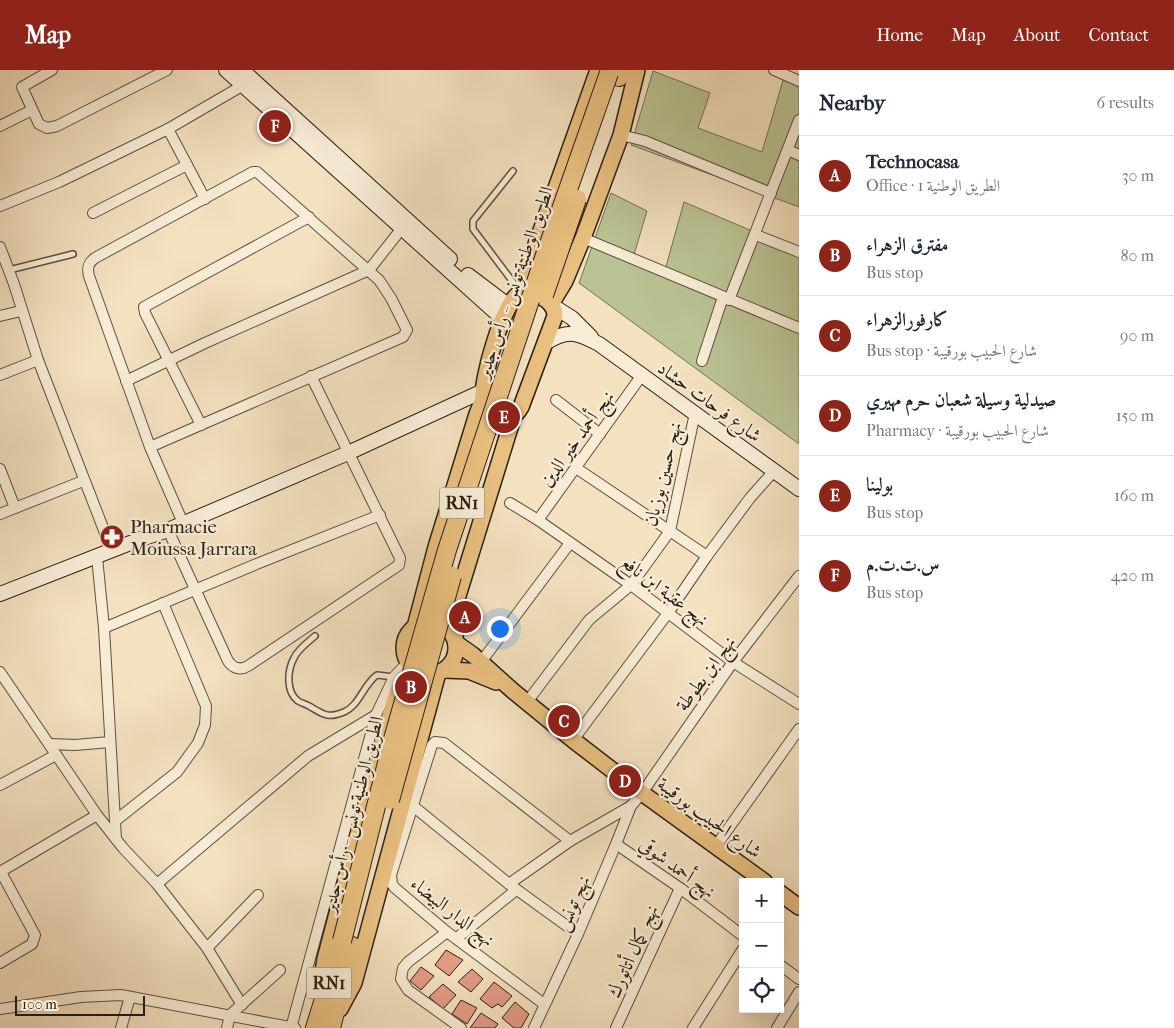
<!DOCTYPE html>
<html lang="en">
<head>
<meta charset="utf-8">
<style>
  :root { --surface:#fff; --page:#f2f2f3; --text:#1f2937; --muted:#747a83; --line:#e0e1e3; --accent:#8f2418 }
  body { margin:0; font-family:"IM FELL French Canon",Amiri,serif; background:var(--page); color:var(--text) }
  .controls { position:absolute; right:15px; bottom:15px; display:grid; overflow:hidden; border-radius:0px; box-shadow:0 5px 20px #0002 }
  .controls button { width:45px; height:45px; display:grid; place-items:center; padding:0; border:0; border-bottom:1px solid var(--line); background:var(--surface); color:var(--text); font:25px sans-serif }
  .scale { position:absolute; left:15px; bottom:12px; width:130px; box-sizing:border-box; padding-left:5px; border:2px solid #2a2013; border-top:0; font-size:14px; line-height:18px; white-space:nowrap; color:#2a2013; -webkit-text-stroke:4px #f8ecd6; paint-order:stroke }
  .you { position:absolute; left:499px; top:558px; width:18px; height:18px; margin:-12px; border:4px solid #fff; border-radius:50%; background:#1a73e8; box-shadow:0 0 0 8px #1a73e833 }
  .badge { display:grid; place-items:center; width:32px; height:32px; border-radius:50%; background:var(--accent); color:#fff; font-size:16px; font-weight:700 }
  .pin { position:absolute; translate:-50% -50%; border:2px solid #fff; box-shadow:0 1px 5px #0006 }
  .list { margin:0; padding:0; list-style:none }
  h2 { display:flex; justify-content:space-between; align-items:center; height:65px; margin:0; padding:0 20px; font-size:21px }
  h2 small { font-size:16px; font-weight:400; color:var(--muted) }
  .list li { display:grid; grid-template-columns:32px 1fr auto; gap:15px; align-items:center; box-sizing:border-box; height:80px; padding:0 20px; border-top:1px solid var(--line) }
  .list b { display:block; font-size:19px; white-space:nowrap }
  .list p { margin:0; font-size:16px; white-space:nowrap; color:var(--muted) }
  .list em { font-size:16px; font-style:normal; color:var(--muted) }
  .icon { flex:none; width:28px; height:28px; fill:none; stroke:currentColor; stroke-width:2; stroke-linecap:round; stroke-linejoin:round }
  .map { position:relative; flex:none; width:799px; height:958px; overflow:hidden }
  header { display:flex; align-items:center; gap:30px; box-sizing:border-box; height:70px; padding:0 25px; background:var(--accent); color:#fff }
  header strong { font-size:24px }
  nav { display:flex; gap:28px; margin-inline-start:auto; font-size:18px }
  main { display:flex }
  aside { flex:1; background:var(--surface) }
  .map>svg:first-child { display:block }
</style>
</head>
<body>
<header>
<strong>Map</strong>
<nav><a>Home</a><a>Map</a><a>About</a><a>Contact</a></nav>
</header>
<main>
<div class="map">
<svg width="799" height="958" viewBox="0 0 799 958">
  <rect width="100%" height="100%" fill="#f4e1c0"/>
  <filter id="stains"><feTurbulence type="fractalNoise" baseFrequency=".004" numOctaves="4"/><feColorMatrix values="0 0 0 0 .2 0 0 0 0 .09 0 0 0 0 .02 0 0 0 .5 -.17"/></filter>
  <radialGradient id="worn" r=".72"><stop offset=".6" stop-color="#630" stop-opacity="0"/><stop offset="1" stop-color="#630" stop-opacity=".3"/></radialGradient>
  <g fill="#bac393" stroke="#727253">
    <path d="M786 0 799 5V137L631 75 653 1 710 23 698 58 762 82Z"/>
    <path d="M611 123 647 141 633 188 665 200 684 132 799 181V374L579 213Z"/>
  </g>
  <g fill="#e39b84" stroke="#2a2013">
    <path d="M446 880 463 890 449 906 435 895Z"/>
    <path d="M421 897 434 906 421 920 410 911Z"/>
    <path d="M472 899 483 909 471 922 458 912Z"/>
    <path d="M494 912 512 926 502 937 498 934 492 938 480 929Z"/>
    <path d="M443 914 456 925 443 939 429 927Z"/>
    <path d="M461 930 477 938 467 954 452 944Z"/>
    <path d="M515 932 529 944 521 958H514L502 948Z"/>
    <path d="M481 943 498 954 495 958H470Z"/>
  </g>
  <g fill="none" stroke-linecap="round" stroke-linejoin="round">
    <defs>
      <g id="lane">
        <path d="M513 101 473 151V159L519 220"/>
        <path d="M9 200 73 184"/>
        <path d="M315 566C308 572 298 579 294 588 287 601 286 622 298 631 301 633 306 634 309 636 323 644 327 649 344 642 360 635 363 615 377 605L394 607"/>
      </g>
      <g id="street">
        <path d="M52 0 22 17 39 54 47 58 57 56 167 0"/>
        <path d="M774 0 799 11"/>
        <path d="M0 56 32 40"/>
        <path d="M168 59 205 129"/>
        <path d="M621 65 645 71 771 123"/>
        <path d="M788 80 799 85"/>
        <path d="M0 136 59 112 168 59 247 13"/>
        <path d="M93 143 187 95"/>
        <path d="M756 165 799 182"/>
        <path d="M583 168 799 258"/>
        <path d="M0 177 14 214 38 290 112 481"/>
        <path d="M729 230 799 50"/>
        <path d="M0 246 21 241"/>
        <path d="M702 291 723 227"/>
        <path d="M0 305 38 290"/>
        <path d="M126 311 205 273 369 200 402 158"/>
        <path d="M556 330 600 364"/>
        <path d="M201 355 145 243 144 237 309 147"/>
        <path d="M150 377 403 267 407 260 391 228 379 210 257 102H253L95 188C88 193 87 198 89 206L150 377 183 453"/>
        <path d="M576 398 707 486"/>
        <path d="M0 399 15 438"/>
        <path d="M510 433 538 450 631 515 733 592 799 634"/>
        <path d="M0 444 83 411"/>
        <path d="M538 450 642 305"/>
        <path d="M168 460 228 591C233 598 240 601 248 596L399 495 400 488 311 306"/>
        <path d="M97 487 104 558 116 769"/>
        <path d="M104 558 259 493 380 445"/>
        <path d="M481 592 570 473"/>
        <path d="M0 602 97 745 123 778 157 814 207 878 242 935"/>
        <path d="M527 632 589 550 631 515 670 461 695 343"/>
        <path d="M573 670 668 543 707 486 750 428 774 401"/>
        <path d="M50 674 75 675 110 672"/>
        <path d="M0 715 56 685"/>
        <path d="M413 736 509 814 578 864"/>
        <path d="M115 751 177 702 198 673 205 655 206 636 163 533"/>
        <path d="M616 774 680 818 743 866"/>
        <path d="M716 776 799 659"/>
        <path d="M0 802 97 745"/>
        <path d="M157 814 308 686 376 645"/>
        <path d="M509 814 570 771 631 736"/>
        <path d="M447 862 408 892 403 898 401 909 408 920 461 958"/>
        <path d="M457 868 516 820"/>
        <path d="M207 878 258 825"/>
        <path d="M0 893 32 874 35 865 1 802"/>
        <path d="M780 895 799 909"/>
        <path d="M544 934 447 862 395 818 392 814 391 805 432 675 435 672 444 673 570 771"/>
        <path d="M0 939 81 927 121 925 295 958"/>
        <path d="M121 958 130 927"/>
        <path d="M227 958 230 945 280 900"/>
        <path d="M291 958 376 645 394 607 408 592"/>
        <path d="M534 958 578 864 616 774 631 736 642 723 733 592 799 506"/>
        <path d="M616 958 680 818"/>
        <path d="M693 958 743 879"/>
        <path d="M777 958 799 922"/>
      </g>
      <g id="secondary">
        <path d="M226 0 503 249"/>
        <path d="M242 0 450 189"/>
        <path d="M468 205 509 236"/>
        <path d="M553 236 572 248 591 267"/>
        <path d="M545 273C568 259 576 262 599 274L799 419"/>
        <path d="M0 524 138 470 168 460 348 383 483 321"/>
      </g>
      <g id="primary">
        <path d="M521 222C535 222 555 230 555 246L521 337C510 357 486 353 483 330 481 310 503 231 521 222Z"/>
        <path d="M521 222 529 194 598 0"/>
        <path d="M551 234 565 211 583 168 621 65 637 0"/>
        <circle cx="430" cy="578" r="26"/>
        <path d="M415 557 436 477 477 344 483 329"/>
        <path d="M455 569 457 529 513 348"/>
        <path d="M456 573 473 585 513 621 573 670 642 723 765 812"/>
        <path d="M445 600 469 601 496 612"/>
        <path d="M780 823 799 837"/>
        <path d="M320 921 325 889 385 662 397 623 404 608"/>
        <path d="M340 939 354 913 438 603"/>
      </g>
      <g id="highway">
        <path d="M619 7 621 0"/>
        <path d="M315 958 342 871"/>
        <path d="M331 958 352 876"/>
      </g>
    </defs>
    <use href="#lane" stroke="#5c503e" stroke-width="8"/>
    <use href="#street" stroke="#5c503e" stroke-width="12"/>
    <use href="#secondary" stroke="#2a2013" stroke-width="16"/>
    <use href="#primary" stroke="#2a2013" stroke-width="18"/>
    <use href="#highway" stroke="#2a2013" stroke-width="20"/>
    <use href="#lane" stroke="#f8ecd6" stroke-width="5"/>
    <use href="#street" stroke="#f8ecd6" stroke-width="10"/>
    <use href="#secondary" stroke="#f8ecd6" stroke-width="14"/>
    <use href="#primary" stroke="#eac080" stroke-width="15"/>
    <use href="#highway" stroke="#eac080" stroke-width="18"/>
    <defs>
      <g id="highway-bridge">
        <path d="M544 225 577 129"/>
        <path d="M390 730 452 506"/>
        <path d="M342 871 393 669 447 480 544 188 609 3"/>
      </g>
    </defs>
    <use href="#highway-bridge" stroke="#2a2013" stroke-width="20" stroke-linecap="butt"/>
    <use href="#highway-bridge" stroke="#eac080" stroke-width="18"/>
  </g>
  <defs>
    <symbol id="pharmacy-disc" viewBox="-11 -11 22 22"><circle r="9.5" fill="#8f2418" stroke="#f8ecd6"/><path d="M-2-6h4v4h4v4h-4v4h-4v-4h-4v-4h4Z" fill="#fff"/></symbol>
  </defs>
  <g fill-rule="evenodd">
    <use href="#pharmacy-disc" x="98" y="453" width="28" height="28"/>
  </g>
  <g text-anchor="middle" stroke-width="4.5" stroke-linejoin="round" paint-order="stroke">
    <g fill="#f8ecd6" stroke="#685d4e" stroke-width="1">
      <rect x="439.5" y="417.5" width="45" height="31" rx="4"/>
      <rect x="306.5" y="897.5" width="45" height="31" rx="4"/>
    </g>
    <g font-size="18" font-weight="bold" fill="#2a2013">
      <text x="462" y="439">RN1</text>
      <text x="329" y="919">RN1</text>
    </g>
    <g font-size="19" fill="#2a2013" stroke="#f8ecd6">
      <text transform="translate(514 212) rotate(-71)" y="7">الطريق الوطنية تونس - رأس جدير</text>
      <text transform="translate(710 331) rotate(36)" y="7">شارع فرحات حشاد</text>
      <text transform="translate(576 368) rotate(-54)" y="7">نهج أحمد خير الدين</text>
      <text transform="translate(662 404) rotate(-76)" y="7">نهج حسين بوزيان</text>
      <text transform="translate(665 520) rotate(37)" y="7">نهج عقبة ابن نافع</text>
      <text transform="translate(705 603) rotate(-54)" y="7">نهج ابن بطوطة</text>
      <text transform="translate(352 744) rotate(-76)" y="7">الطريق الوطنية تونس - رأس جدير</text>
      <text transform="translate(710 747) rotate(36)" y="7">شارع الحبيب بورقيبة</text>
      <text transform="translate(678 797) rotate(36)" y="7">نهج أحمد شوقي</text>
      <text transform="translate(572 833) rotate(-66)" y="7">نهج تونس</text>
      <text transform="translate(453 841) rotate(38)" y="7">نهج الدار البيضاء</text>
      <text transform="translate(632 881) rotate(-66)" y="7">نهج كمال أتاتورك</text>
    </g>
    <g font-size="19" fill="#2a2013" stroke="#f8ecd6" text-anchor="start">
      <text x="130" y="463">Pharmacie<tspan x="130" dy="22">Moiussa Jarrara</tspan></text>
    </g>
  </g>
  <rect width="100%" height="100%" filter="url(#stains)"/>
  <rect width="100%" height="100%" fill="url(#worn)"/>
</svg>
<div class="controls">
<button>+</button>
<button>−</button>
<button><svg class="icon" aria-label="locate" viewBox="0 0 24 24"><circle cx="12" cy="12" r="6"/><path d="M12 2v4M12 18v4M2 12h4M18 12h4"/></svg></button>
</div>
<div class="scale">100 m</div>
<div class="you"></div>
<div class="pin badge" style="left:465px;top:547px">A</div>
<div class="pin badge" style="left:411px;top:617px">B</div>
<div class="pin badge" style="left:564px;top:651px">C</div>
<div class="pin badge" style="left:625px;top:711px">D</div>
<div class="pin badge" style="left:504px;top:347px">E</div>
<div class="pin badge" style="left:275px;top:56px">F</div>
</div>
<aside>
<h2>Nearby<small>6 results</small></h2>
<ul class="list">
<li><span class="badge">A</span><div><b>Technocasa</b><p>Office · الطريق الوطنية 1</p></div><em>30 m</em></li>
<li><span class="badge">B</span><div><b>مفترق الزهراء</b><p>Bus stop</p></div><em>80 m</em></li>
<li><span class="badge">C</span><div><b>كارفورالزهراء</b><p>Bus stop · شارع الحبيب بورقيبة</p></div><em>90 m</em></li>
<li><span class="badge">D</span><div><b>صيدلية وسيلة شعبان حرم مهيري</b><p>Pharmacy · شارع الحبيب بورقيبة</p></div><em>150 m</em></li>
<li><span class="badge">E</span><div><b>بولينا</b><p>Bus stop</p></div><em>160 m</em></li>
<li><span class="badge">F</span><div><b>س.ت.ت.م</b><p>Bus stop</p></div><em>420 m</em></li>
</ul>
</aside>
</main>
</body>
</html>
